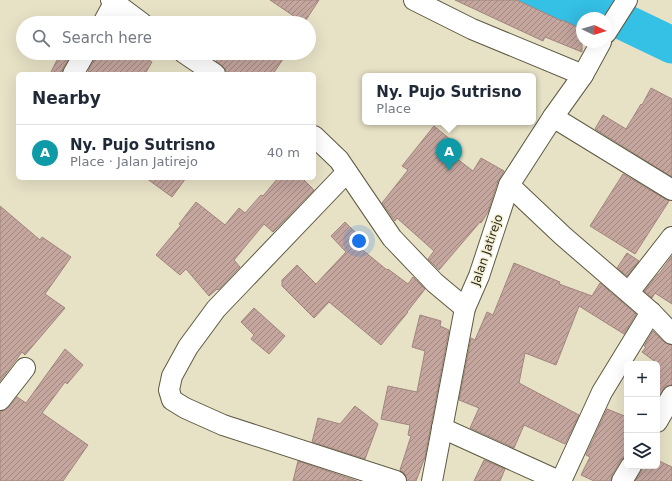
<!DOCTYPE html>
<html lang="en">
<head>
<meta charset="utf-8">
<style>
  :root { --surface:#fff; --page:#f2f2f3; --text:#1f2937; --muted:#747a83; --line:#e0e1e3; --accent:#7c3aed }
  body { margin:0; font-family:"DejaVu Sans",sans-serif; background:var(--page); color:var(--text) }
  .controls { position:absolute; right:12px; bottom:12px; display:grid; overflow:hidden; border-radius:6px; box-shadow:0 4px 16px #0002 }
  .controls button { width:36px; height:36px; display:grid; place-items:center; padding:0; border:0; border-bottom:1px solid var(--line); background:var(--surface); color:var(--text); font:20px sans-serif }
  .compass { position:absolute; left:576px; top:12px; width:36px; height:36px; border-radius:50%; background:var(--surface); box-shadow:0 4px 16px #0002; rotate:94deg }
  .you { position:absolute; left:359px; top:241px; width:14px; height:14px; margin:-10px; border:3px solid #fff; border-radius:50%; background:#1a73e8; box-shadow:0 0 0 6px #1a73e833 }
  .badge { display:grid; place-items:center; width:26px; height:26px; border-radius:50%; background:var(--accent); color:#fff; font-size:13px; font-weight:700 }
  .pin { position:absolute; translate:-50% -33px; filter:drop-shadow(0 1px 2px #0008) }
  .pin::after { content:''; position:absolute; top:21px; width:14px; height:12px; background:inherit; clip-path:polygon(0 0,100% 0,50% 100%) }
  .popup { position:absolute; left:362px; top:73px; width:174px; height:52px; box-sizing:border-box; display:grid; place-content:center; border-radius:6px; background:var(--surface); filter:drop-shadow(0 1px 3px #0005); font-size:13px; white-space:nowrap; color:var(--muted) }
  .popup b { font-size:15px; color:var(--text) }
  .popup::after { content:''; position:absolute; left:50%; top:100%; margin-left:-8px; border:8px solid transparent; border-top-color:var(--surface) }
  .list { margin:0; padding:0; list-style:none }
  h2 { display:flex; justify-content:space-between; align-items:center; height:52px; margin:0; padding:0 16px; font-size:17px }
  h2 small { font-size:13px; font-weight:400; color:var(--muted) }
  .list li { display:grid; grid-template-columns:26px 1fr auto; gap:12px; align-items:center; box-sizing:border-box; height:56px; padding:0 16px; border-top:1px solid var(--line) }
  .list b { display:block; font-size:15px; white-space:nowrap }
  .list p { margin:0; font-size:13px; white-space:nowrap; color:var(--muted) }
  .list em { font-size:13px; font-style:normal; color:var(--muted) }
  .icon { flex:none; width:22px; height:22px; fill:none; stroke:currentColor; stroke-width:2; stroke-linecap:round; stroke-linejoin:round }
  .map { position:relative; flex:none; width:672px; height:481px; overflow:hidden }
  .search { position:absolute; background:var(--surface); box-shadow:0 4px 16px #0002; left:16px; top:16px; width:300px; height:44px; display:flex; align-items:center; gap:10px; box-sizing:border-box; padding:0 14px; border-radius:22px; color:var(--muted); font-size:15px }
  .panel { position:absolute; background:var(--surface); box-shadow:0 4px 16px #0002; left:16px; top:72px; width:300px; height:108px; border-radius:6px }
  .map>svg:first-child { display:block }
</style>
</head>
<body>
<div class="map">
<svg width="672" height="481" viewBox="0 0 672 481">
  <defs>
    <pattern id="building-hatch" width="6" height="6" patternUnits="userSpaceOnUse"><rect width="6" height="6" fill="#c4a69e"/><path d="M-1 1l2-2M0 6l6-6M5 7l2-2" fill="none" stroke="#a08780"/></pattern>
  </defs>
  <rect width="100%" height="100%" fill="#e7e2c6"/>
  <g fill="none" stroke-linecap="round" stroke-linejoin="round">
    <path stroke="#35c0e6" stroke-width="37" d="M535 0 542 4 601 11 672 45"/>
  </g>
  <g fill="url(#building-hatch)" stroke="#a1857d">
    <path d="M270 0H319L304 23Z"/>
    <path d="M455 0H517L562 21V20L582 29V52L545 37 543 41Z"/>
    <path d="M52 53H72L63 68 62 74H50L58 58 51 54Z"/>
    <path d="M96 53H136L152 62 145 74H94L88 71 95 59Z"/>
    <path d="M220 53H287L273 74H227L225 69 216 61Z"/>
    <path d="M651 88 672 99V177L595 129 603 115 626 129 641 104 642 105Z"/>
    <path d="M434 126 451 140 444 149 473 171 481 158 504 171 498 181 488 212 481 223 480 222 439 270 428 259 434 251 397 218 395 221 382 203 408 170 402 166Z"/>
    <path d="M623 174 669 201 635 254 590 226Z"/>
    <path d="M146 178H186L172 197Z"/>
    <path d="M278 178H302L314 190 273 232 264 224 234 260 240 267 218 290 217 289 209 296 186 269 180 275 156 255 181 225 179 224 196 202 225 225 239 208 245 213 261 195 263 196Z"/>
    <path d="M0 206 40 240 42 237 71 257 45 294 65 308 25 355 22 352 0 381Z"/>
    <path d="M345 222 364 241 359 247 387 270 388 269 408 284 413 277 425 289 407 312H408L381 345 329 302 314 318 282 286V280L297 265 316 284 346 252 331 236Z"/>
    <path d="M627 253 639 261 627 276 617 268Z"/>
    <path d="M672 256V304L655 293 652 298 644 291 658 274H659Z"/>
    <path d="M514 263 560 282 559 284 592 296 600 283 636 314 624 334 579 306 556 365 525 353 519 383 579 415 565 444 524 425 514 448 470 428 479 408 459 400 471 338 475 340 487 312 493 315Z"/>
    <path d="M254 308 285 336 269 354 251 339 254 335 241 322Z"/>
    <path d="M420 315 441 321 440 326 449 330 425 457 416 481H407L405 474 400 470 411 436 408 435 410 425 381 419 388 386 417 392 425 351 412 347Z"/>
    <path d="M653 331 664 342 672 345V385L666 386 657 399V363L642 352 646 347 644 346Z"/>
    <path d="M65 349 83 365 67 384 65 382 42 413 88 445 63 481H0V411L5 410 9 407 17 397 26 403Z"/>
    <path d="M355 406 378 424 365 459 312 442 318 418 340 424Z"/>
    <path d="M607 409 627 417V456L621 460 612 475 611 481H594L581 475 590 457 586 455Z"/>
    <path d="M484 460 505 469 500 481H474Z"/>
    <path d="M657 460 672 467V481H635L641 472 642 466H657Z"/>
    <path d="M298 461 357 481H293Z"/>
  </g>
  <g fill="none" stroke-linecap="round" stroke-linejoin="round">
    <defs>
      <g id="minor">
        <path d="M111 0 142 23"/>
        <path d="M414 0 472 29 583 75"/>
        <path d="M103 23 114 3"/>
        <path d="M606 33 627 0"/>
        <path d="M184 53 215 74"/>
        <path d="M73 74 85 53"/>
        <path d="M553 117 672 190"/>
        <path d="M314 136 339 160 392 238 435 283 465 308"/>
        <path d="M347 172 216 309 188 347 172 376 169 390 172 400 185 408 223 425 396 481"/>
        <path d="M509 185 563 236 651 312 672 334"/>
        <path d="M629 292 672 237"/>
        <path d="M0 400 25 368"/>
        <path d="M657 422 672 396"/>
        <path d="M442 428 559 481"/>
        <path d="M432 481 465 308 479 276 509 185 553 117 583 75 601 42"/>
        <path d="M561 481 602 392 651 312"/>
        <path d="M622 481 631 466"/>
      </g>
    </defs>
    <use href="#minor" stroke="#5e5a42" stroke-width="22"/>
    <use href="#minor" stroke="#fff" stroke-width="20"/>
  </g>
  <g text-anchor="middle" stroke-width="3" stroke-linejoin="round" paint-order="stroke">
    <g font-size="12" fill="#2d2c21" stroke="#f4efd3">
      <text transform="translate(487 250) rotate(-71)" y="4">Jalan Jatirejo</text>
    </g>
  </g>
</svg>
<div class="controls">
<button>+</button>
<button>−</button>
<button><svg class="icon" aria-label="layers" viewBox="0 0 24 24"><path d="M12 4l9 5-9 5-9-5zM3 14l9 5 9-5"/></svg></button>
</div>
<svg class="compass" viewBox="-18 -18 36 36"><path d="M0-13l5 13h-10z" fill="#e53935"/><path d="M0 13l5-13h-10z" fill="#747a83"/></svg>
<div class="you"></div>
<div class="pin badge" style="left:449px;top:171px;background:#0f9aa8">A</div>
<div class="popup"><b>Ny. Pujo Sutrisno</b>Place</div>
<div class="search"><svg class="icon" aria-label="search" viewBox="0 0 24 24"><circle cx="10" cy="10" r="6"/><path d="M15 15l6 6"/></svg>Search here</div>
<section class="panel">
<h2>Nearby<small></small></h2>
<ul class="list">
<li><span class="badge" style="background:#0f9aa8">A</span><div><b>Ny. Pujo Sutrisno</b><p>Place · Jalan Jatirejo</p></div><em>40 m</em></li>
</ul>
</section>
</div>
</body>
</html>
